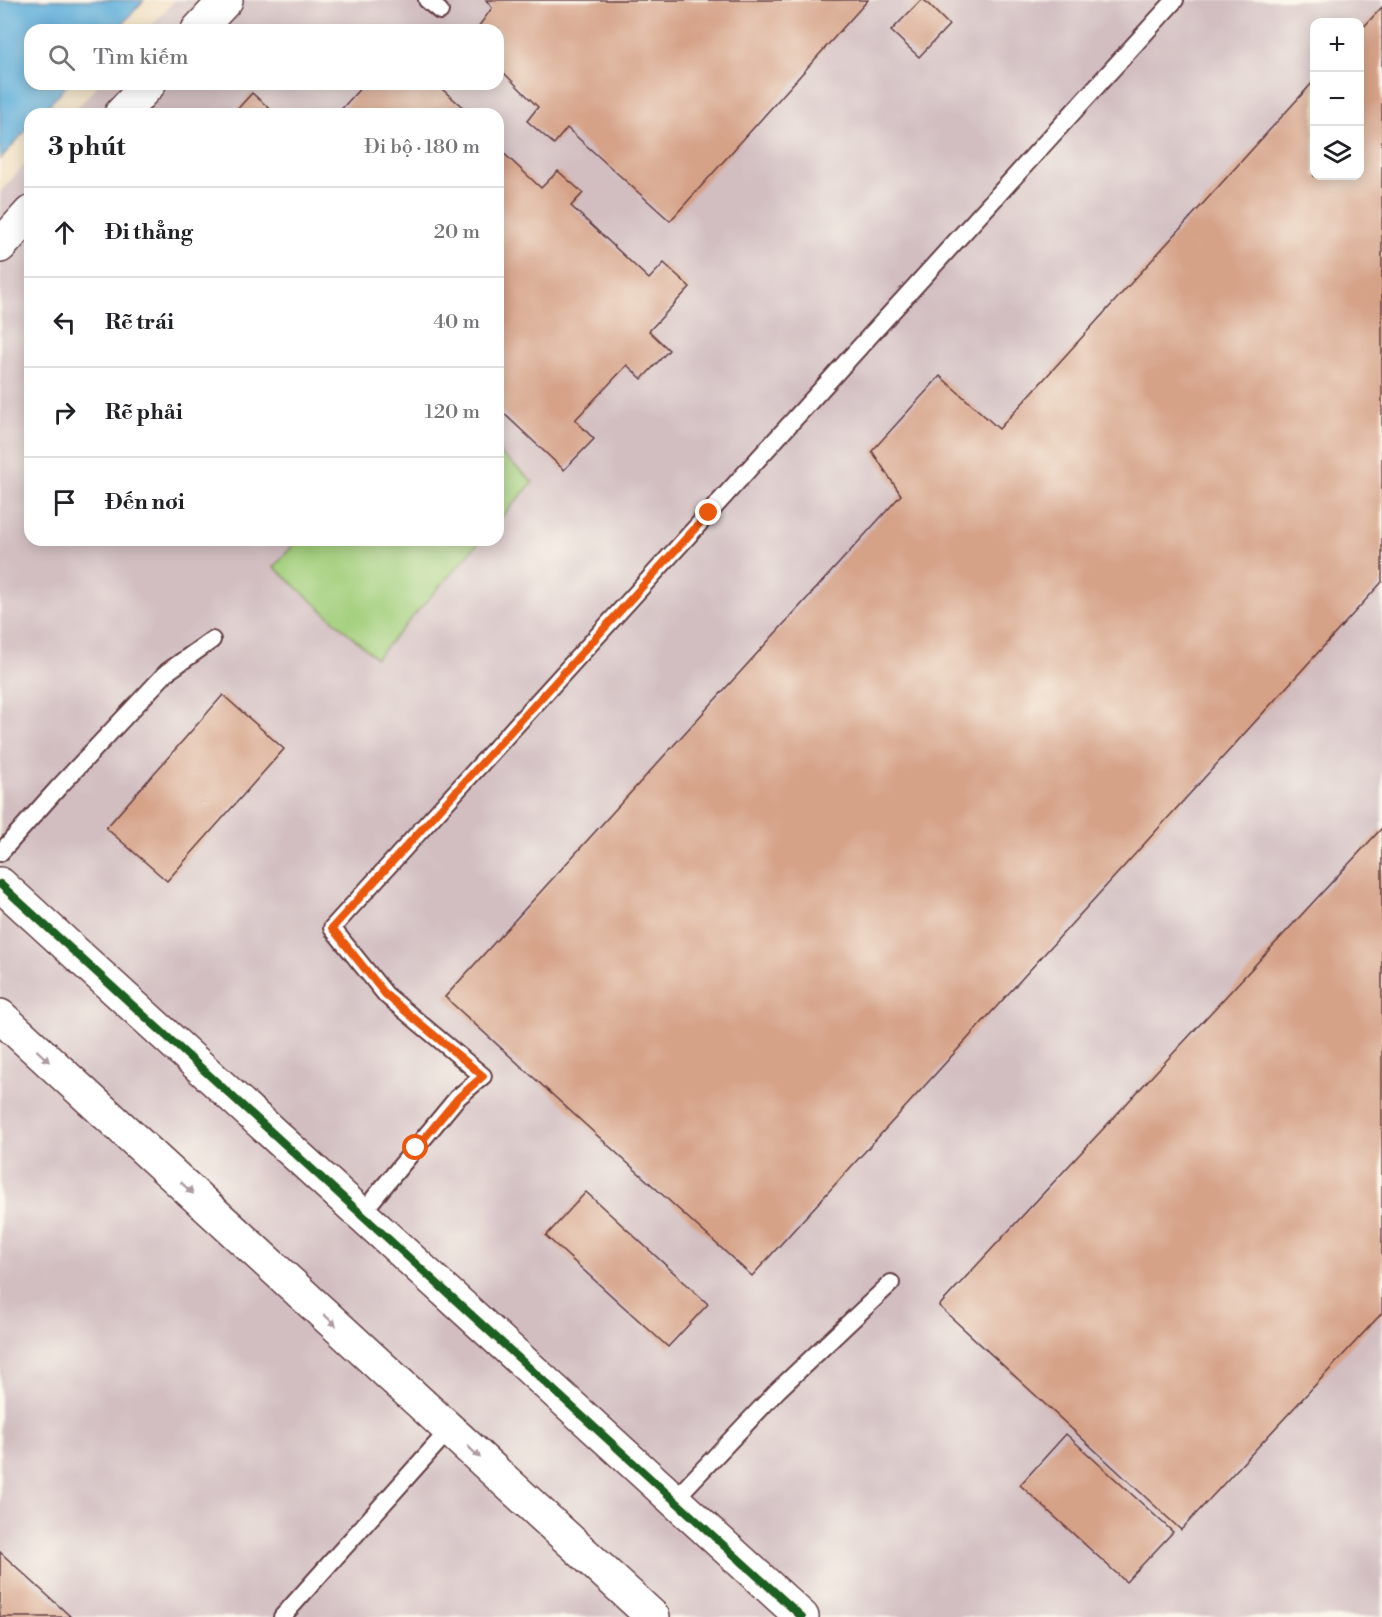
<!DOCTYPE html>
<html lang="vi">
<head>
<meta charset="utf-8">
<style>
  :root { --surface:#fff; --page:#f6f6f6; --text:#202124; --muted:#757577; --line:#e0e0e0 }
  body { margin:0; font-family:"Libre Bodoni",serif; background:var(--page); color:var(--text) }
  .controls { position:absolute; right:18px; top:18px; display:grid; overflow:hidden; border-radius:12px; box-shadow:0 3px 15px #0003 }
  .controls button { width:54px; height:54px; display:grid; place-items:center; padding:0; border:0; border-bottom:2px solid var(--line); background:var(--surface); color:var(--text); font:30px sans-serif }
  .stop { position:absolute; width:18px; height:18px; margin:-14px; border:4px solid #ea580c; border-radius:50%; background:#fff }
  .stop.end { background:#ea580c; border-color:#fff; box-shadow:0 2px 6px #0008 }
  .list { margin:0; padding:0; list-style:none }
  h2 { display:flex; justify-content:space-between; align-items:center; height:78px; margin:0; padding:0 24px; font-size:26px }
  h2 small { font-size:20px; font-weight:400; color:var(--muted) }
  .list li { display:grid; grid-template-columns:39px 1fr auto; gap:18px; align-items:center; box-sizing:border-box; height:90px; padding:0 24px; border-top:2px solid var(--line) }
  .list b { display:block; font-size:22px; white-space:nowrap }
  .list em { font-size:20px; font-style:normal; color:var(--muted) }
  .icon { flex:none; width:33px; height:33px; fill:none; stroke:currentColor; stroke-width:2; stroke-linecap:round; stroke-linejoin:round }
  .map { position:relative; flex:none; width:1382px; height:1617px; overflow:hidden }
  .search { position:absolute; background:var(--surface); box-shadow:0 3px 15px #0003; left:24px; top:24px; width:480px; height:66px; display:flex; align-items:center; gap:15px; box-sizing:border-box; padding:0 21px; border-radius:18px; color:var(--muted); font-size:22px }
  .panel { position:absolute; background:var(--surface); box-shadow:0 3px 15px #0003; left:24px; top:108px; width:480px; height:438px; border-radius:18px }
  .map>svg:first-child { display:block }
</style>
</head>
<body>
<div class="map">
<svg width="1382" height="1617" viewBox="0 0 1382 1617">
  <rect width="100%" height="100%" fill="#fbf7ec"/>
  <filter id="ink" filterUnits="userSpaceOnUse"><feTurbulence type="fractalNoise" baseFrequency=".0167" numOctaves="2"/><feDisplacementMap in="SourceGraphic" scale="12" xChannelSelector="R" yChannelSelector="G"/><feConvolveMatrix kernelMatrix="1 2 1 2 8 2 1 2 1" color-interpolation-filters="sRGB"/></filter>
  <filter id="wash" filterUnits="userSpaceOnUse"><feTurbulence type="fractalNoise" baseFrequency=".008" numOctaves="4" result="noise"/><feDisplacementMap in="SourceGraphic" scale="24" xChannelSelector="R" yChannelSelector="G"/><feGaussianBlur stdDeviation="1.35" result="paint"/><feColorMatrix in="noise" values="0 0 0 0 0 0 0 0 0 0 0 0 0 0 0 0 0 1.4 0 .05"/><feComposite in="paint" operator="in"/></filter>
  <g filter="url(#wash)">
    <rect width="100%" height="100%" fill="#f2debf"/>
    <path fill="#d2bec1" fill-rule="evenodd" d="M175 0H1382V1617H0V192L30 159V540H498V114H71L99 84H498V30H148ZM1314 22H1360V176H1314Z"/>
    <g fill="#a2cf7c" stroke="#767754" stroke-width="1.5">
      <path d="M498 451 533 482 498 521Z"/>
      <path d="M298 540H481L376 658 274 567Z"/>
    </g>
    <path fill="#60afda" stroke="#556782" stroke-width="1.5" d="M0 0H144L117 30H30V84H68L41 114H30V126L0 159Z"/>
    <g id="blocks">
      <g fill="#d5a187">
        <path d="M486 0H868L670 221 567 128 554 144 527 121 538 107 498 67V30H476L492 8Z"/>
        <path d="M921 0H924L949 25 919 57 891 31Z"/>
        <path d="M1382 7V582L752 1276 445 997 901 495 872 451 940 376 999 429 1314 81V176H1360V31Z"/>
        <path d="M364 84H436L466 110 462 114H337Z"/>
        <path d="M252 93 270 109 265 114H233Z"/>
        <path d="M498 148 541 188 558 171 583 193 571 206 649 279 664 263 690 287 649 331 669 350 642 379 627 365 575 420 594 439 564 470 498 408Z"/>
        <path d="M223 695 284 749 167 881 106 828Z"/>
        <path d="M1382 828V1313L1181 1530 939 1306Z"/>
        <path d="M586 1192 708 1304 668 1347 546 1236Z"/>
        <path d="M1066 1434 1173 1532 1126 1582 1020 1485Z"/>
        <path d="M0 1552 71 1617H0Z"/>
      </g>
    </g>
  </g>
  <g filter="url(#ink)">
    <use href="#blocks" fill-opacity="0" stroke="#633c41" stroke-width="1.5"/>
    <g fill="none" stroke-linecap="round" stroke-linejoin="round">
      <defs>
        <g id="service">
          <path d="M427 0 440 11"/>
          <path d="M0 853 58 788 167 672 212 640"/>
          <path d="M361 1214 457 1098 483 1076 386 995 332 928 1175 0"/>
          <path d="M674 1500 778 1390 891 1283"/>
          <path d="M282 1617 449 1430"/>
        </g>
        <g id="tertiary">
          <path d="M198 30 226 0"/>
          <path d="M121 114 149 84"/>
          <path d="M0 246 30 213"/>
          <path d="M0 884 802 1617"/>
          <path d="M0 1016 653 1617"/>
        </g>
      </defs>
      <use href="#service" stroke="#633c41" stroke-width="20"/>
      <use href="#tertiary" stroke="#633c41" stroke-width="36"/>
      <use href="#service" stroke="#fff" stroke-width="16"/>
      <use href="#tertiary" stroke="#fff" stroke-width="33"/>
      <defs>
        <path id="cycleway" d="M0 884 802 1617"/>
      </defs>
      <use href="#cycleway" stroke="#fbf7ec" stroke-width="11"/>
      <use href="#cycleway" stroke="#1b5e20" stroke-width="8"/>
    </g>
    <defs><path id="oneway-solid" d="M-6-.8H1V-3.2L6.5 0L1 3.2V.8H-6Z" transform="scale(1.5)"/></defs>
    <g fill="#ae9aa0">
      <use href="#oneway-solid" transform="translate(43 1056) rotate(43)"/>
      <use href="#oneway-solid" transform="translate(187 1188) rotate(43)"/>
      <use href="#oneway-solid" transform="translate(330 1320) rotate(43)"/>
      <use href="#oneway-solid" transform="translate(474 1452) rotate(43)"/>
    </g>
  </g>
  <g fill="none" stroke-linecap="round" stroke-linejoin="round" filter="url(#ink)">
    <path stroke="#ea580c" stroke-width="8" d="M416 1148 458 1098 483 1076 386 995 332 928 709 513"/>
  </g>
</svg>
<div class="controls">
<button>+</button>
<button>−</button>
<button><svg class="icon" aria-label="layers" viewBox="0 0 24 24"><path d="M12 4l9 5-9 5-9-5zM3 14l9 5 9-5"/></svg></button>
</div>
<div class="stop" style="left:416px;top:1148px"></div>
<div class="stop end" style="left:709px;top:513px"></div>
<div class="search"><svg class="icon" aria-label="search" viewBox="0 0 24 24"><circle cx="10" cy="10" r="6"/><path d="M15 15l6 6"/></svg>Tìm kiếm</div>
<section class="panel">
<h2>3 phút<small>Đi bộ · 180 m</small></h2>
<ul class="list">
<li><svg class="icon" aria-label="ahead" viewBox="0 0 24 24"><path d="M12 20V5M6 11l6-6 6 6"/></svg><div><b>Đi thẳng</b></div><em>20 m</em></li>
<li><svg class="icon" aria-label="left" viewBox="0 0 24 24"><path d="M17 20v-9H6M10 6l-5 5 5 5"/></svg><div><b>Rẽ trái</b></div><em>40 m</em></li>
<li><svg class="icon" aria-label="right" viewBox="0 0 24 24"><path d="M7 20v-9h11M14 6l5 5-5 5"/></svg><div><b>Rẽ phải</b></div><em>120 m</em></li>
<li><svg class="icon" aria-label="arrive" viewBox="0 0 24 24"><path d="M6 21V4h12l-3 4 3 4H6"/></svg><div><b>Đến nơi</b></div></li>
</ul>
</section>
</div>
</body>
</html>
